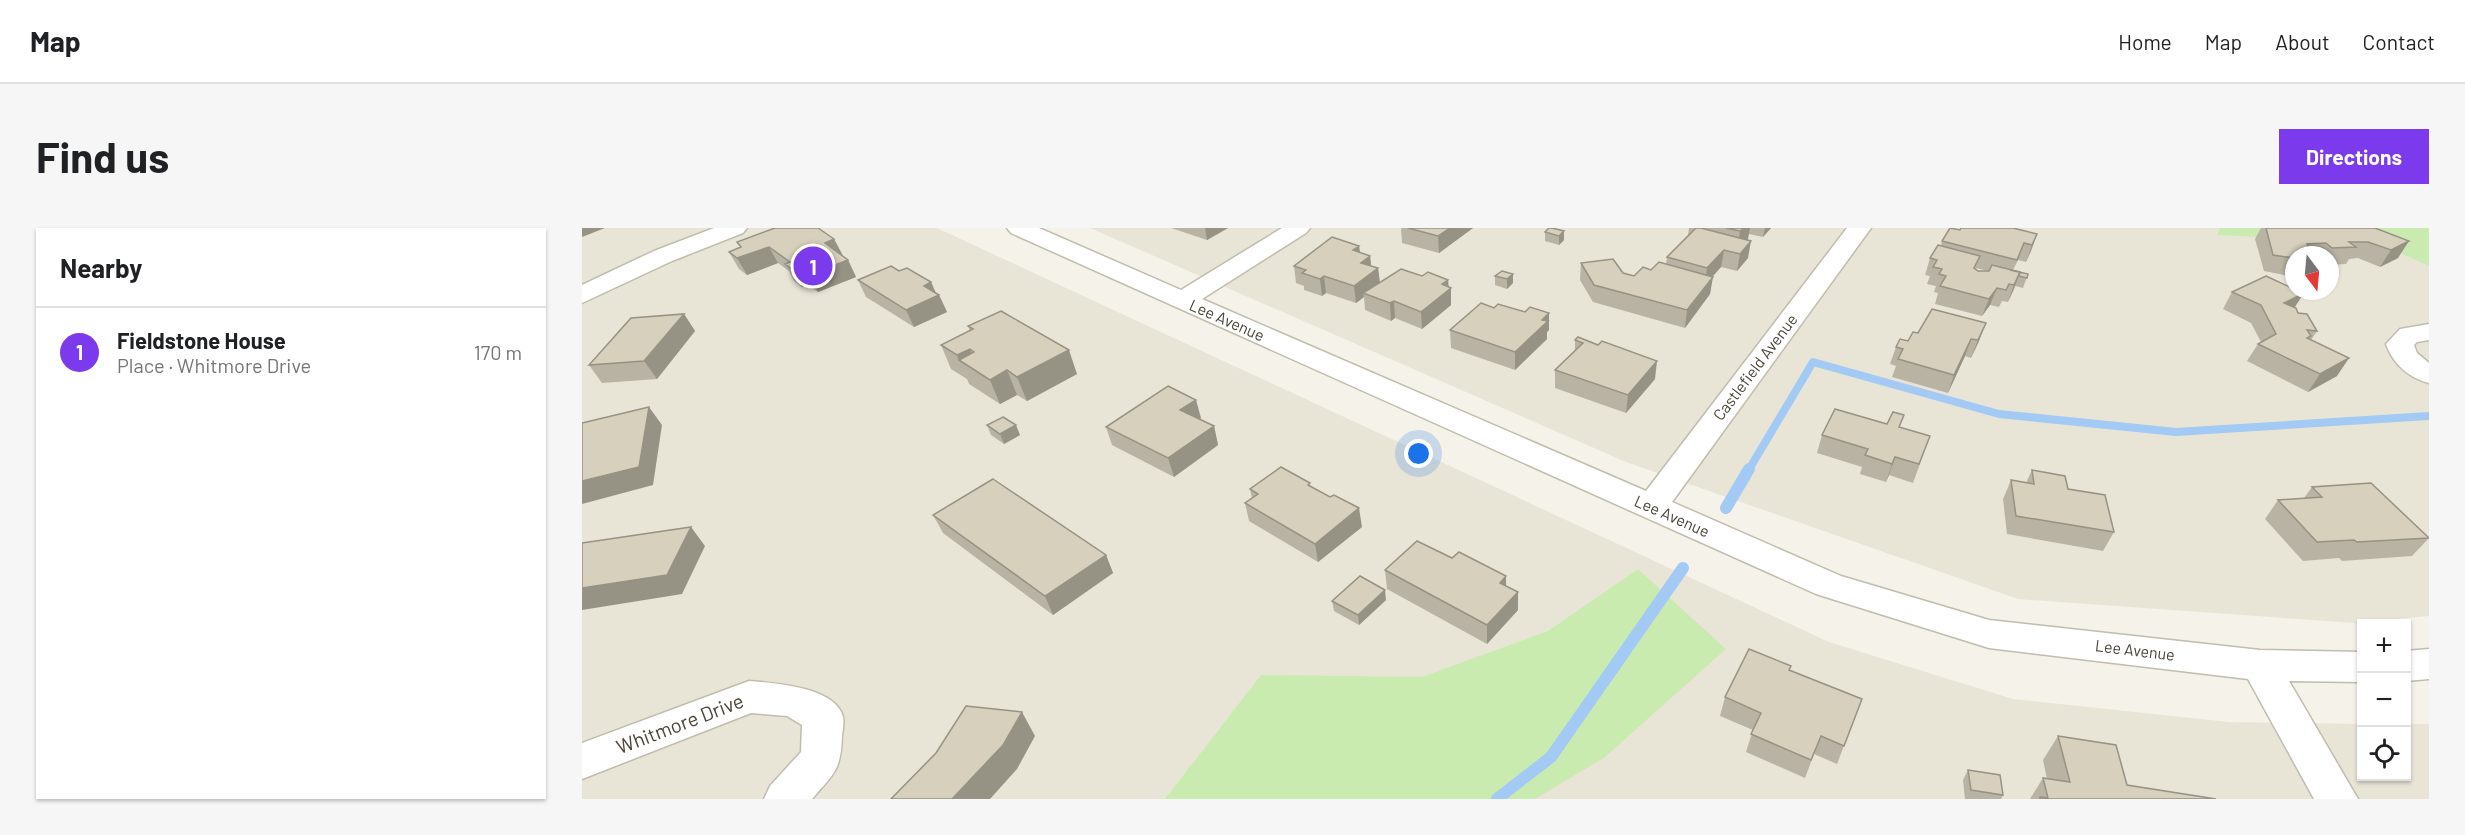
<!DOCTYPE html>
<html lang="en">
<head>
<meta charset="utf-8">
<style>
  :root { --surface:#fff; --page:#f6f6f6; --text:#202124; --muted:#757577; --line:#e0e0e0; --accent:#7c3aed }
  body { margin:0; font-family:Barlow,sans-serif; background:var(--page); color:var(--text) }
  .controls { position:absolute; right:18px; bottom:18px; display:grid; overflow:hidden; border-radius:0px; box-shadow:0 2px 4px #0004 }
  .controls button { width:54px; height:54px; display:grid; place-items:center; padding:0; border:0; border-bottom:2px solid var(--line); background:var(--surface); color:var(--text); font:30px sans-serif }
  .compass { position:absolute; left:1703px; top:18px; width:54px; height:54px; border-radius:50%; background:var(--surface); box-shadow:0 2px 4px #0004; rotate:164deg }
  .you { position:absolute; left:837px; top:226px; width:21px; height:21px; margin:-15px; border:4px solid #fff; border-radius:50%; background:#1a73e8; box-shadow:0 0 0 9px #1a73e833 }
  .badge { display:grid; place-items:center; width:39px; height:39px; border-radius:50%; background:var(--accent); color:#fff; font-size:20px; font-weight:700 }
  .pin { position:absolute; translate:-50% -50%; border:3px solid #fff; box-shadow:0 2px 6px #0006 }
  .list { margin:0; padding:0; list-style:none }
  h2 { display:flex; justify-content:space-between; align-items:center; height:78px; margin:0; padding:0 24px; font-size:26px }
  h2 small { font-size:20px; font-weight:400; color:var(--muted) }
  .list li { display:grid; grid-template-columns:39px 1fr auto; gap:18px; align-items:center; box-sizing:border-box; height:90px; padding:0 24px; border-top:2px solid var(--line) }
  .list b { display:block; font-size:22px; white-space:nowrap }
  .list p { margin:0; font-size:20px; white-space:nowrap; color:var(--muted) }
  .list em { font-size:20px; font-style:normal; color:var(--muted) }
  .icon { flex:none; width:33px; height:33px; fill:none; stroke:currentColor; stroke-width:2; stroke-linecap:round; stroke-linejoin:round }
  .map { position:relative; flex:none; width:1847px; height:571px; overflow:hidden; border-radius:0px }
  header { display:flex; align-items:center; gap:36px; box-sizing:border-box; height:84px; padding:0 30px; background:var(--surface); border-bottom:2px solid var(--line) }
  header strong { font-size:28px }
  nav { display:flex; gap:33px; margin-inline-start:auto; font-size:21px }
  .intro { display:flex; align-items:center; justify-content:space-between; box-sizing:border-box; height:144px; padding:0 36px }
  h1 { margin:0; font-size:42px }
  .button { padding:15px 27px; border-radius:0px; background:var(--accent); color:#fff; font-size:21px; font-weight:700 }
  main { display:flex; gap:36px; padding:0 36px }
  aside { flex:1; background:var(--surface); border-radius:0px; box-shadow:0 2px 4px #0004 }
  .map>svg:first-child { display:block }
</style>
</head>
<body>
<header>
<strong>Map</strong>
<nav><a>Home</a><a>Map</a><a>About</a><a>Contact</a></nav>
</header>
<div class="intro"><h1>Find us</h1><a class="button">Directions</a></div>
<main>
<aside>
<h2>Nearby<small></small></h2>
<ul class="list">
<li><span class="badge">1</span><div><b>Fieldstone House</b><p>Place · Whitmore Drive</p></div><em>170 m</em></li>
</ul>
</aside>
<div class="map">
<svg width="1847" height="571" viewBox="0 0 1847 571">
  <rect width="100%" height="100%" fill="#f5f2e9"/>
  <g fill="#e9e5d6" fill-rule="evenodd">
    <path d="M0 0H355L1247 414 1431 471 1647 494 1779 496 1780 548H1824L1825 496H1847V571H0Z"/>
    <path d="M508 0H1847V388L1772 395 1436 371 1044 234ZM1712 27H1748V63H1712Z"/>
  </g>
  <g fill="#caebb0">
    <path d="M1638 0H1847V38L1794 14 1635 7Z"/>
    <path d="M1056 341 1144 421 1022 530 953 571H583L679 447 840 449 966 403Z"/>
  </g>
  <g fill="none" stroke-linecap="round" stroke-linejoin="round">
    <path stroke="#a3caf4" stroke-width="8" d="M1166 243 1231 134 1417 186 1594 204 1847 188"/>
    <g stroke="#a3caf4" stroke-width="12">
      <path d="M1144 280 1167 241"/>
      <path d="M915 571 969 529 1101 340"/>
    </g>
    <defs>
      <g id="minor">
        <path d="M132 0H165L161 5 90 33 0 75V57L72 23Z"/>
        <path d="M425 0H457L599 62 700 0H728L724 5 620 71 1064 263 1265 0H1289L1090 274 1259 348 1407 392 1678 422 1780 424V454L1707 453 1776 571H1732L1666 451 1407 420 1234 366 429 5Z"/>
        <path d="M1847 96V112L1835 114 1832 117 1835 125 1847 135V155C1827 150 1811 136 1804 116L1818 101Z"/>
        <path d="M1847 421V451L1824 453V423Z"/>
        <path d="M167 453C191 455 254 459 261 489 262 494 261 502 260 507 259 543 252 545 230 571H182L188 558 219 524 220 497 205 488 169 485 0 551V515Z"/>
      </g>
    </defs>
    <use href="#minor" stroke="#c1bcab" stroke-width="3"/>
    <use href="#minor" fill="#fff" fill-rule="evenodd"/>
  </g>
  <g fill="#b9b3a3" fill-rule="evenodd">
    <path d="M589 0H646L625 12Z"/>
    <path d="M819 0H891L857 25 820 15Z"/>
    <path d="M1107 0H1189L1181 9 1167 6 1166 7 1165 12 1166 30 1155 43 1139 39 1130 49 1128 66 1103 100 1011 74 998 52 999 35 1052 48 1084 36 1085 29 1106 7Z"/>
    <path d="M1679 0H1793L1816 30 1798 39 1776 30 1767 31 1764 36 1748 37V27H1712V49L1682 43 1673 11Z"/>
    <path d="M1378 2 1455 6 1444 34 1436 32 1431 42 1446 46 1441 60 1433 58 1426 74 1420 73 1417 79 1408 77 1400 88 1353 76 1356 65 1352 64 1354 58 1345 56 1348 48 1343 47 1348 30 1359 18 1360 13ZM1394 40 1406 43H1396Z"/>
    <path d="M982 3V12L977 17 963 13V4Z"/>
    <path d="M252 11 261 28 266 32 274 49 236 64 225 57 220 59 212 53 207 43 196 35 165 47 157 41 147 24 159 20 155 14Z"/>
    <path d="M777 18 778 25 788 28 789 38 796 40 798 54 840 48 866 52V59L869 60V77L840 101 813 90 809 93 783 82 782 69 774 75 744 65 740 68 722 62V58L714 55 712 38Z"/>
    <path d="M317 43 349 54 354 65 357 67 365 84 332 99 284 69 276 52Z"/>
    <path d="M920 43 931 55 925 61 913 57V48Z"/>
    <path d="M1650 64 1713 80 1716 85 1735 103 1729 112 1755 148 1726 164 1665 133 1676 116 1679 114 1669 95 1641 81Z"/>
    <path d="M1350 81 1397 113 1389 130 1383 128 1366 165 1310 149 1314 138 1308 136 1314 119 1326 113 1336 105Z"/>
    <path d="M102 86 113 103 75 151 20 155 7 137Z"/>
    <path d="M386 98 495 146 445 173 435 167 418 176 387 156 385 151 369 141 359 117 388 103Z"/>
    <path d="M868 102H967L965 104V111L933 142 869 120Z"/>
    <path d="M996 109 1073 151 1044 185 973 160V142L993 123V112Z"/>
    <path d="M619 190 617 191 632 198 636 217 592 249 530 217 524 199Z"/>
    <path d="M405 197 438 207 422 216 409 207Z"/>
    <path d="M1318 200 1348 208 1331 255 1307 247 1304 254 1278 246 1280 239 1235 225 1240 207Z"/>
    <path d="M1450 242 1486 261 1532 304 1521 323 1425 306 1421 271 1429 252 1444 255Z"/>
    <path d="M729 259 780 299 736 334 667 293 663 275 670 270 668 261Z"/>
    <path d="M1730 259 1847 310 1830 328 1760 333 1757 330 1721 333 1683 291 1696 272 1722 270Z"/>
    <path d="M351 287 524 327 531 345 471 387 361 305Z"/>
    <path d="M803 342 936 364V382L905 416 805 361Z"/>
    <path d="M804 372 777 397 752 383 750 373Z"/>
    <path d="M1207 442 1280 471 1255 536 1232 526 1223 550 1164 524 1171 502 1138 488 1143 469Z"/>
    <path d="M1476 508 1545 557 1634 571H1448L1461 550 1465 551 1461 532Z"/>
    <path d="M1386 542 1421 567 1419 571H1383L1381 552Z"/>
  </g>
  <g fill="#969284">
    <path d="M0 0H23L0 9Z"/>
    <path d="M623 0H646L625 12Z"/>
    <path d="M868 0H891L857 25 856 8Z"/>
    <path d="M1162 0H1168L1166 11 1155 20 1158 3Z"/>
    <path d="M1183 0H1189L1181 9Z"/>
    <path d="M982 3V12L977 17V8Z"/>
    <path d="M1455 6 1449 23 1444 34 1450 17Z"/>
    <path d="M252 11 261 28 243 15Z"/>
    <path d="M1169 13 1166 30 1155 43 1158 26Z"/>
    <path d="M1827 13 1816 30 1798 39 1809 22Z"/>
    <path d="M777 18 779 34 771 22Z"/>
    <path d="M187 19 196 35 165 47 155 30Z"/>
    <path d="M1142 22 1139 39 1123 57 1125 40Z"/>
    <path d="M788 28 790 45 796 40 798 57 781 65 782 69 774 75 772 58 779 35Z"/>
    <path d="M266 32 274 49 236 64 227 47Z"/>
    <path d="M216 40 225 57 220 59 211 42Z"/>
    <path d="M1438 44 1432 61 1426 74 1432 57Z"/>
    <path d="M931 46V55L925 61V51Z"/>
    <path d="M742 48 744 65 740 68 738 51Z"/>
    <path d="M1131 49 1128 66 1103 100 1105 82Z"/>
    <path d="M866 52 867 61 869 60V77L840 101 839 84 860 56Z"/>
    <path d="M349 54 355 68 357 67 365 84 332 99 324 82 342 58Z"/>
    <path d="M1415 60 1408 77 1400 88 1407 71Z"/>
    <path d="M1722 65 1711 82 1702 75Z"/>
    <path d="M812 73 813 90 809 93 808 75Z"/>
    <path d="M967 85V102L965 104V111L933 142V124L960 92Z"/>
    <path d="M102 86 113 103 75 151 62 133Z"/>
    <path d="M1404 95 1397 113 1389 130 1396 112Z"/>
    <path d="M1389 111 1383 128 1366 165 1372 147Z"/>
    <path d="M388 121 398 145 377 133 375 127Z"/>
    <path d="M487 122 495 146 445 173 435 149Z"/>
    <path d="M1767 130 1755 148 1726 164 1738 146Z"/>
    <path d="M1075 133 1073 151 1044 185 1046 167Z"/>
    <path d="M425 142 435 167 418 176 408 152Z"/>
    <path d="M614 172 619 190 603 200 598 182Z"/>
    <path d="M67 179 80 197 71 257 0 276V253Z"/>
    <path d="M434 197 438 207 422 216 418 206Z"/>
    <path d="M632 198 636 217 592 249 586 230Z"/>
    <path d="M1313 229 1307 247 1304 254 1310 236Z"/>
    <path d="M777 280 780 299 736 334 733 316Z"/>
    <path d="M109 299 123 318 100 366 0 382V360Z"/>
    <path d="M524 327 531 345 471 387 463 368Z"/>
    <path d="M924 348V367L918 355Z"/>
    <path d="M803 362 804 372 777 397 776 387Z"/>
    <path d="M936 364V382L905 416V397Z"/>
    <path d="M440 484 453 508 435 541 408 571H370Z"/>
  </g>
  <g fill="#d7d0bd" stroke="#969284" stroke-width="1.5">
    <path d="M193 0H236L252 11 243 15 266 32 227 47 216 40 211 42 203 36 208 34 187 19 155 30 147 24 159 19 155 14Z"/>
    <path d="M826 0H868L856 8Z"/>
    <path d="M967 0H970L982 3 977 8 963 4Z"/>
    <path d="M1114 0H1119L1169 13 1158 26 1142 22 1125 40 1085 29Z"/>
    <path d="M1144 0H1162L1158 3Z"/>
    <path d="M1368 0 1378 2 1379 0H1431L1455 6 1450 17 1442 15 1435 32 1360 13Z"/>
    <path d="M1684 0H1793L1827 13 1809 22 1786 14H1767L1774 19 1750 20 1744 15 1725 16 1729 27H1712V30L1691 27Z"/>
    <path d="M750 9 777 18 771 22 788 28 779 35 796 40 772 58 742 48 738 51 720 45 724 42 712 38Z"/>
    <path d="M1356 17 1398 28 1392 40 1396 43H1407L1410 37 1438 44 1432 57 1427 56 1424 62 1415 60 1407 71 1358 58 1364 48 1357 46 1360 41 1351 39 1355 32 1348 30Z"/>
    <path d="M1031 31 1041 45 1052 48 1061 39 1069 42 1077 34 1131 49 1105 82 1012 57 999 35Z"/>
    <path d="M309 38 317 43 325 40 349 54 342 58 357 67 324 82 276 52Z"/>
    <path d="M819 41 840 48 846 44 866 52 860 56 869 60 839 84 812 73 808 75 781 65Z"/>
    <path d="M1428 42 1446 46 1445 50 1437 48 1438 44Z"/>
    <path d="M920 43 931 46 925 51 913 48Z"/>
    <path d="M1684 48 1712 61V63H1718L1722 65 1702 75 1714 80 1716 85 1725 86 1735 103 1725 102 1729 108 1725 110 1767 130 1738 146 1676 116 1694 106 1679 77 1650 64Z"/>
    <path d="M899 75 912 80 916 76 943 84 948 79 967 85 960 92 966 93 933 124 868 102Z"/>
    <path d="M1350 81 1404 95 1396 112 1389 111 1372 147 1316 131 1321 121 1314 119 1318 111 1326 113 1331 104 1336 105Z"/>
    <path d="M419 83 487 122 435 149 425 142 408 152 377 132 392 124 388 121 375 127 359 117 391 101 386 98Z"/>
    <path d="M102 86 62 133 7 137 49 90Z"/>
    <path d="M996 109 1016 117 1020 113 1075 133 1046 167 973 142 1001 115 993 112Z"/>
    <path d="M586 158 614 172 598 182 632 198 586 230 524 199Z"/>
    <path d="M67 179 57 239 0 253V195Z"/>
    <path d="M1253 181 1305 196 1311 184 1322 187 1317 199 1348 208 1337 236 1313 229 1310 236 1283 227 1286 221 1240 207Z"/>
    <path d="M421 189 434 197 418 206 405 197Z"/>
    <path d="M699 239 728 255 726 257 748 269 752 267 777 280 733 316 663 275 676 266 668 261Z"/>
    <path d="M1450 242 1483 248 1486 261 1523 267 1532 304 1434 288 1429 252 1452 256Z"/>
    <path d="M411 251 524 327 463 368 351 287Z"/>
    <path d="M1789 255 1847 310 1775 314 1772 312 1735 314 1696 272 1740 269 1730 259Z"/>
    <path d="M109 299 85 347 0 360V315Z"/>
    <path d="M835 313 870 330 877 324 924 348 918 355 936 364 905 397 803 342Z"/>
    <path d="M778 348 803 362 776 387 750 373Z"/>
    <path d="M1167 421 1209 438 1207 442 1280 471 1262 518 1239 508 1229 532 1169 506 1179 485 1143 469Z"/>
    <path d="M384 478 440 484 421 517 370 571H309L354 525Z"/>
    <path d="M1476 508 1534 517 1545 557 1634 571H1458V569L1466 570 1461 550 1488 554Z"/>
    <path d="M1386 542 1418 547 1421 567 1389 562Z"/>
  </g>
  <g text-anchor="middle" stroke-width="4.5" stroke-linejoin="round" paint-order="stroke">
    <g font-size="16" fill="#494437" stroke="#fff">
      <text transform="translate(645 92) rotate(24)" y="6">Lee Avenue</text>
      <text transform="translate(1173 139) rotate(-53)" y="6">Castlefield Avenue</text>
      <text transform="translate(1090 288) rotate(24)" y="6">Lee Avenue</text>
      <text transform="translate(1553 422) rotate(7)" y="6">Lee Avenue</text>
    </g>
    <g font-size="20" fill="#494437" stroke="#fff">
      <text transform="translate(98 496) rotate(-21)" y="7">Whitmore Drive</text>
    </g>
  </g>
</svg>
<div class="controls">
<button>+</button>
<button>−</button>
<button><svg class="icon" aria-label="locate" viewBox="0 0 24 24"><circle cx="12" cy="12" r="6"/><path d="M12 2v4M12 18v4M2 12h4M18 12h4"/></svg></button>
</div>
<svg class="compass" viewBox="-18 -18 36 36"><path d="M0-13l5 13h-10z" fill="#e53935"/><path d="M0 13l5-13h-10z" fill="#757577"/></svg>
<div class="you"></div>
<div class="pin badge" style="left:231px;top:38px">1</div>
</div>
</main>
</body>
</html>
